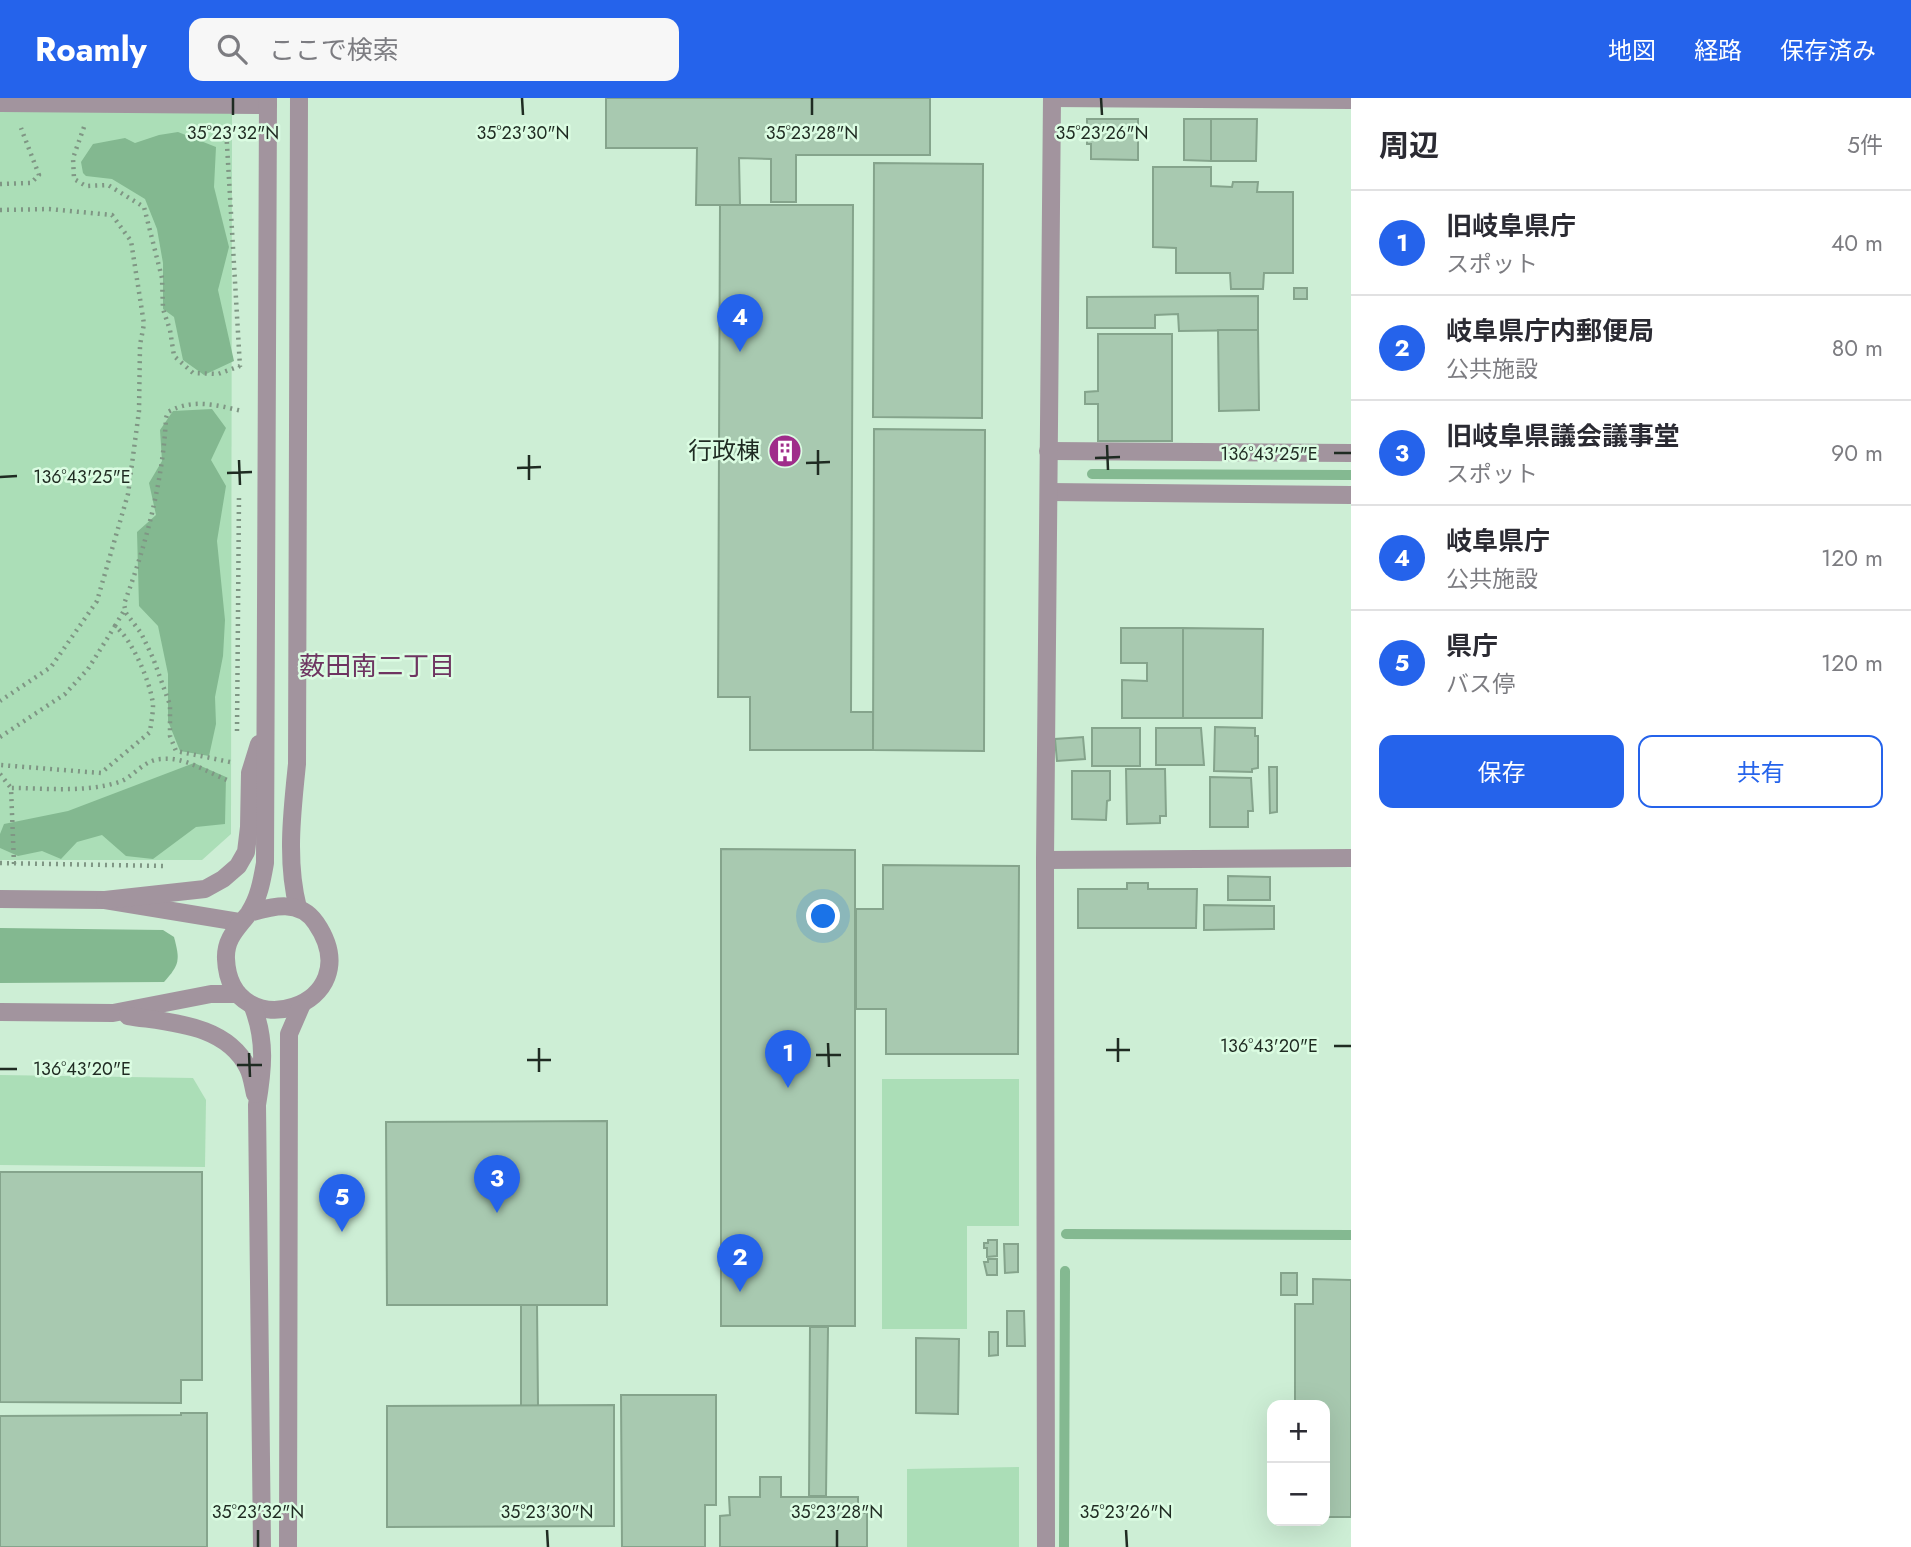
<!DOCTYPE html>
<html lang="ja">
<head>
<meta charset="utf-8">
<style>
  :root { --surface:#fff; --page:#f7f7f7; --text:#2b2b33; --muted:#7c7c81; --line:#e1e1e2; --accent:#2563eb }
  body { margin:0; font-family:Jost,"Noto Sans JP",sans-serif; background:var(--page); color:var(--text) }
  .controls { position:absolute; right:21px; bottom:21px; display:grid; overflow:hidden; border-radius:14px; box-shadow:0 7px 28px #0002 }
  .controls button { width:63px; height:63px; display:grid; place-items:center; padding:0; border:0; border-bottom:2px solid var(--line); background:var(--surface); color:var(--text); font:35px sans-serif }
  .you { position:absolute; left:824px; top:819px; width:24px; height:24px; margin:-18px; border:5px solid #fff; border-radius:50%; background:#1a73e8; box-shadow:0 0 0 10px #1a73e833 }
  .badge { display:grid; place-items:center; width:46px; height:46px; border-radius:50%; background:var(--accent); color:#fff; font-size:23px; font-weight:700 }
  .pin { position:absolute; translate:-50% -58px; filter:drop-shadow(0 2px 4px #0008) }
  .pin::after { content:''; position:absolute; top:37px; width:24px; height:21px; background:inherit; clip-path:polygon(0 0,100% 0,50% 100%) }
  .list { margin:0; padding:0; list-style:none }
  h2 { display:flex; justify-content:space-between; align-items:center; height:91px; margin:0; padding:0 28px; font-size:30px }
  h2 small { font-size:23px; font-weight:400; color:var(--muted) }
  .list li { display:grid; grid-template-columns:46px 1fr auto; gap:21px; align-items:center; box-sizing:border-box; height:105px; padding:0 28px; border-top:2px solid var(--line) }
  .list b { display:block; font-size:26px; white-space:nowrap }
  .list p { margin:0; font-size:23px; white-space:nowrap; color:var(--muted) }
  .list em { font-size:23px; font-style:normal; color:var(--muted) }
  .actions { display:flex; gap:14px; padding:21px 28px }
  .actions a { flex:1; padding:16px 0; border:2px solid var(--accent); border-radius:14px; text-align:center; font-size:24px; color:var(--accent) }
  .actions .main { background:var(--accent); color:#fff }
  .icon { flex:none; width:38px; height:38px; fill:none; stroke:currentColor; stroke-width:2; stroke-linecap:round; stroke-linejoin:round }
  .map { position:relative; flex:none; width:1351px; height:1449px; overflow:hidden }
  header { display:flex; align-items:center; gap:42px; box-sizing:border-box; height:98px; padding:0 35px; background:var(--accent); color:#fff }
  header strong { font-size:33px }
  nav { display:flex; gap:38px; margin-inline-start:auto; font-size:24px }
  .search { width:490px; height:63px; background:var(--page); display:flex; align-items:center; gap:18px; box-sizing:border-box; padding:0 24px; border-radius:14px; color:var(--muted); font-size:26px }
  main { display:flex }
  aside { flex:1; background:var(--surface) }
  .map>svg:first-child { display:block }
</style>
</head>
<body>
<header>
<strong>Roamly</strong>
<div class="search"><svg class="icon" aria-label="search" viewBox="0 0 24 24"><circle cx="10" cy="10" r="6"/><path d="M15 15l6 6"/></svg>ここで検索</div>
<nav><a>地図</a><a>経路</a><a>保存済み</a></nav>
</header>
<main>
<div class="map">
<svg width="1351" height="1449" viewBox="0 0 1351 1449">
  <rect width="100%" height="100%" fill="#cdeed5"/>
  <g fill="#abdeb7">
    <path d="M232 12 231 736 202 762H0V13Z"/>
    <path d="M0 977 193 980 206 1002 205 1069 0 1067Z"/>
    <path d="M882 981H1019V1128H967V1231H882Z"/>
    <path d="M1019 1369V1449H907V1371Z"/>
  </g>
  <g fill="#83b890">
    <path d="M178 34 216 49 214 89 229 149 218 192 234 263 204 277 183 262 174 219 163 211V165L157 131 145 101 112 81 86 78 83 75 81 64 93 46 125 40 135 45 159 37Z"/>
    <path d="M212 311 226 330 211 362 226 388 217 443 225 522 223 558 215 599 216 626 209 658 180 653 168 623V576L158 528 139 508 137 434 156 417 149 385 162 363 160 332 173 313Z"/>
    <path d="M194 665 226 679 225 726 196 729 153 761 126 758 102 737 77 744 61 761 42 753 18 758 0 750V736L4 726 68 713Z"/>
    <path d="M0 830 163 832 174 839C180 862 180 866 164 884L0 885Z"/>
  </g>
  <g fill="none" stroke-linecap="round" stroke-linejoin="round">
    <g stroke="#84b991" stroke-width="10">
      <path d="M1092 376 1351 377"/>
      <path d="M1066 1136 1351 1137"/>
      <path d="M1064 1449 1065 1173"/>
    </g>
  </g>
  <g fill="#a8c9b0" stroke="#85a48c" stroke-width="2">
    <path d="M606 0H930V57H796V104H771V61L739 60 740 107H696L697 50H606Z"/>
    <path d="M1087 21H1138V62L1091 61V46H1087Z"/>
    <path d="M1184 21H1211V63L1184 62Z"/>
    <path d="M1211 21H1257L1256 63H1211Z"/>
    <path d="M874 65 983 66 982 320 873 319Z"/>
    <path d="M1153 69H1211V88L1232 89 1233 84H1258L1257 94H1293V175H1264L1263 191H1231L1230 175H1176V150L1153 149Z"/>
    <path d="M720 107H853L851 614H873V652H750V599H718Z"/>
    <rect x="1294" y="190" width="13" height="11"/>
    <path d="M1258 198V232L1179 233 1178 216 1155 217V230H1087V199Z"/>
    <path d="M1218 232H1258L1259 312 1219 313Z"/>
    <path d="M1098 236H1172V343H1098V306H1085V294L1098 293Z"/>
    <path d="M874 331 985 332 984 653 873 652Z"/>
    <path d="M1121 530H1183V620H1122V582L1147 583V565H1121Z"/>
    <path d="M1183 530 1263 531 1262 620H1183Z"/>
    <path d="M1215 629 1255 630V638H1258V670L1252 671V674L1214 673Z"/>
    <rect x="1092" y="630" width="48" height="38"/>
    <path d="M1156 630H1201L1204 667H1156Z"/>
    <path d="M1083 639 1085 661 1057 663 1055 641Z"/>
    <path d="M1269 669H1277V714L1270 715Z"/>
    <path d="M1126 671H1165L1166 718H1160V725L1127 726Z"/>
    <path d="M1072 673H1110V702L1107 703 1106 722 1072 721Z"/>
    <path d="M1210 679 1251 680 1253 713H1248V729H1210Z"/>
    <path d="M721 751 855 752V1228H721Z"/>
    <path d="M883 767 1019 768 1018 956H886V911H856V811H883Z"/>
    <path d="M1228 778 1270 779V802H1228Z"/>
    <path d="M1127 785H1148V791H1197L1196 830H1078V791H1127Z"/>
    <path d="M1204 807 1274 808V831L1204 832Z"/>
    <path d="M607 1023V1207H387L386 1024Z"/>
    <path d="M0 1074H202V1282H181V1305L0 1304Z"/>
    <path d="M988 1142H997V1158L987 1159V1150H984V1145H988Z"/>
    <path d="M1004 1146H1018V1174L1005 1175Z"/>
    <path d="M988 1161H997V1177H987L984 1164H988Z"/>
    <rect x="1281" y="1175" width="16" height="22"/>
    <path d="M1313 1181 1351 1182V1419H1325V1307H1295V1206H1313Z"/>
    <path d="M521 1207H537L538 1308H521Z"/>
    <path d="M1007 1213H1024L1025 1248H1007Z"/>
    <path d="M810 1229H828L826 1398H809Z"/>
    <path d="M989 1234H998V1257L989 1258Z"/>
    <path d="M916 1240 959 1241 958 1316 916 1315Z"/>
    <path d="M621 1297H716V1407H705V1449H622Z"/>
    <path d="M614 1307V1428L387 1429V1308Z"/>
    <path d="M181 1315H207V1449H0V1318L181 1317Z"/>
    <path d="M760 1379H781V1399H858V1415H867V1449H720V1418L730 1417 729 1399H760Z"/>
  </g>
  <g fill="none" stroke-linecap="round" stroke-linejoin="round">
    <g stroke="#7f9684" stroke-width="4.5" stroke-dasharray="2 5" stroke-linecap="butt">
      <path d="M84 29 73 60 74 81 86 88 108 87 144 109 162 180 163 211 170 232 174 258 193 275 218 276 240 268"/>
      <path d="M226 30 240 269"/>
      <path d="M0 86 31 85 39 77 21 30"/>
      <path d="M0 112 49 111 112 117 131 143 144 226 140 247 139 313 128 396 97 503 51 569 0 603"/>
      <path d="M115 528 125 511"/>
      <path d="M237 633 239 397"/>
      <path d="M0 639 65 596 88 571 115 528C132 541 151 585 153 607 153 616 151 625 150 634L101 675 0 667"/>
      <path d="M230 664 176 653 170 638V607L153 560 141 535 126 515 124 506C146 447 163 383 166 320L168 314C193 300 216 307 242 313"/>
      <path d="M0 676 11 690"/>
      <path d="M0 765 167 768"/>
      <path d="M14 766 11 690C46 690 85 695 119 684 134 679 143 662 161 661 183 658 207 674 227 682"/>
    </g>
    <g stroke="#a2949e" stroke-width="18">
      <path d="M1052 0 1351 2"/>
      <path d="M1048 353 1351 355"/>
      <path d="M1049 394 1351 397"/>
      <path d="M1045 762 1351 760"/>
      <path d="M1046 1449 1045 762 1052 0"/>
    </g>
    <g stroke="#a2949e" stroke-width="18">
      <path d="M0 5 268 7"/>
      <path d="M0 801 105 802 239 824"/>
      <path d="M105 802 205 791 223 781 238 768 246 754 249 729 250 675 259 646"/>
      <path d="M298 810C286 764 292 714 297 666L299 0"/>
      <path d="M249 815C273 808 300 801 316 825 373 909 230 952 226 861 225 840 238 830 249 815 259 800 262 782 265 765L268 0"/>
      <path d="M253 909C266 943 263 971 257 1007L262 1449"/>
      <path d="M0 914 113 915 211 896H238"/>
      <path d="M128 918C171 925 226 926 248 970 252 978 253 988 255 996"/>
      <path d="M288 1449 289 936 302 906"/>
    </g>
  </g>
  <path fill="none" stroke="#1f2b22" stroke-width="2.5" d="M233 0V17M522 0 523 17M812 0V17M1101 0 1102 17M1107 347 1108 372M818 352V377M1334 355H1351M529 357V382M1095 360 1120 359M239 362 240 387M806 365 830 364M517 370 541 369M227 375 252 374M0 379 17 378M1118 940V964M828 945 829 969M1334 948H1351M539 950V974M1106 952H1130M249 955 250 979M816 957H841M527 962H551M237 967H262M0 971H17M258 1432V1449M547 1432 548 1449M837 1432V1449M1126 1432 1127 1449"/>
  <defs>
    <symbol id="building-disc" viewBox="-11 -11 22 22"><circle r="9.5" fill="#9f2d8a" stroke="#dbfce2"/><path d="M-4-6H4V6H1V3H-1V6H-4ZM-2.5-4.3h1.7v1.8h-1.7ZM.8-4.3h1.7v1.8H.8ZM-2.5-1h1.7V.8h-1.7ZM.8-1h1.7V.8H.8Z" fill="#fff"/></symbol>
  </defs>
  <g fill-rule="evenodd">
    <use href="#building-disc" x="766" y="334" width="38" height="38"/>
  </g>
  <g text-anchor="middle" stroke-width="5" stroke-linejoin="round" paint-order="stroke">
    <g font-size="24" fill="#1f2b22" stroke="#dbfce2" text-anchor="end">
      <text x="760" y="361">行政棟</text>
    </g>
    <g font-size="26" fill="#6e3561" stroke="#dbfce2">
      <text x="377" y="577">薮田南二丁目</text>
    </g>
  </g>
  <g font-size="18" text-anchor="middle" fill="#1f2b22" stroke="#dbfce2" stroke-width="5" stroke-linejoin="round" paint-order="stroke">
    <text x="233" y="41">35°23'32"N</text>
    <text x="523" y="41">35°23'30"N</text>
    <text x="812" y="41">35°23'28"N</text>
    <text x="1102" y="41">35°23'26"N</text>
    <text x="1269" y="362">136°43'25"E</text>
    <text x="82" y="385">136°43'25"E</text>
    <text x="1269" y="954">136°43'20"E</text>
    <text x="82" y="977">136°43'20"E</text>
    <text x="258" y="1420">35°23'32"N</text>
    <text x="547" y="1420">35°23'30"N</text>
    <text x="837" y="1420">35°23'28"N</text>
    <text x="1126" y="1420">35°23'26"N</text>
  </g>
</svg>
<div class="controls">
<button>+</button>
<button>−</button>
</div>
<div class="you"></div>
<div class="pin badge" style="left:788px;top:990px">1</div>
<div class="pin badge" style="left:740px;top:1194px">2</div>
<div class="pin badge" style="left:497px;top:1115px">3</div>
<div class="pin badge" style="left:740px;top:254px">4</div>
<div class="pin badge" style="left:342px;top:1134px">5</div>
</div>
<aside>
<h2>周辺<small>5件</small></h2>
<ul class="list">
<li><span class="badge">1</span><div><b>旧岐阜県庁</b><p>スポット</p></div><em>40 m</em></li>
<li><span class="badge">2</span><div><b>岐阜県庁内郵便局</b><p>公共施設</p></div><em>80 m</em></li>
<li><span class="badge">3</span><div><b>旧岐阜県議会議事堂</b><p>スポット</p></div><em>90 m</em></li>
<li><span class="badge">4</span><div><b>岐阜県庁</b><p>公共施設</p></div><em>120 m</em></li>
<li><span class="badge">5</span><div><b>県庁</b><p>バス停</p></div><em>120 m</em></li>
</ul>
<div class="actions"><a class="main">保存</a><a>共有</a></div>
</aside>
</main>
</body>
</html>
